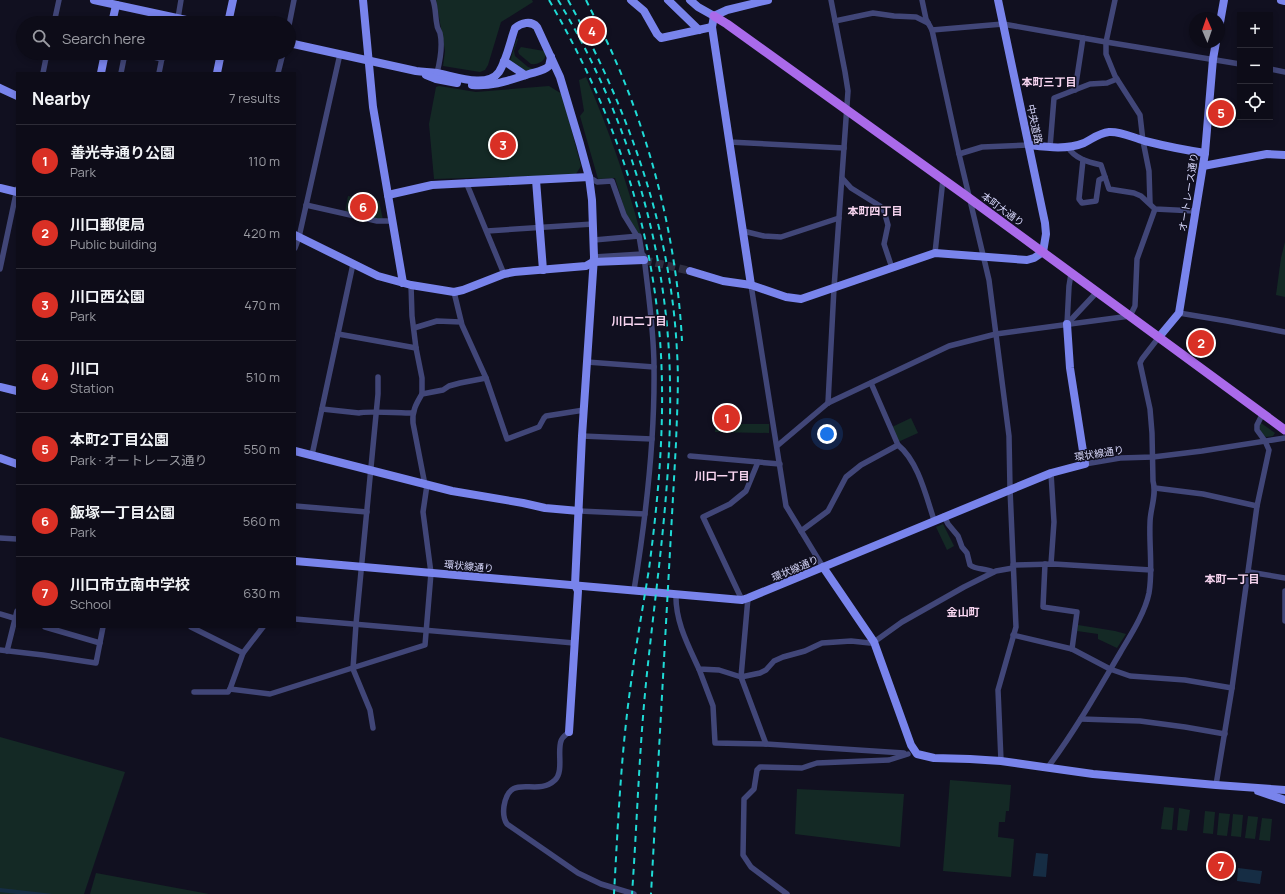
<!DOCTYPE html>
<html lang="en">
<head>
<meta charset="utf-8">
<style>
  :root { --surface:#0d0c18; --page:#1b1a25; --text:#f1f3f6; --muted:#9a9ba2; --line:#2d2c37; --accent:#d93025 }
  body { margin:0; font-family:Manrope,"Noto Sans JP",sans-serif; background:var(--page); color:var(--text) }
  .controls { position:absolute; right:12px; top:12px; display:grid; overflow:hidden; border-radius:0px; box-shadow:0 2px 6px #0003 }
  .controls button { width:36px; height:36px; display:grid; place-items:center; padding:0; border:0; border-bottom:1px solid var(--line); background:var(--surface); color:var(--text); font:20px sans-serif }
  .compass { position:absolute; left:1189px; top:12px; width:36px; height:36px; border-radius:50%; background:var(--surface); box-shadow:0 2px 6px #0003; rotate:358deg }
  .you { position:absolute; left:827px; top:434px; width:14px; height:14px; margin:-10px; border:3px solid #fff; border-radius:50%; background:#1a73e8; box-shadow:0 0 0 6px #1a73e833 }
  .badge { display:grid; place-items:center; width:26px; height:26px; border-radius:50%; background:var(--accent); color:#fff; font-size:13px; font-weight:700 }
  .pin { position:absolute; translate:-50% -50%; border:2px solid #fff; box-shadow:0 1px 4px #0006 }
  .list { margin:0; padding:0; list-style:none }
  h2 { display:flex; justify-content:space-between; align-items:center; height:52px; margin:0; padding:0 16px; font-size:17px }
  h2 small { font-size:13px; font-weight:400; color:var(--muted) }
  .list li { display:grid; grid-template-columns:26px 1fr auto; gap:12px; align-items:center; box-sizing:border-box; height:72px; padding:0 16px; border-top:1px solid var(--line) }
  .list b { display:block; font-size:15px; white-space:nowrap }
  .list p { margin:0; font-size:13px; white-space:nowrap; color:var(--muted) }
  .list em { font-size:13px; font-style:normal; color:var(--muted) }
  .icon { flex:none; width:22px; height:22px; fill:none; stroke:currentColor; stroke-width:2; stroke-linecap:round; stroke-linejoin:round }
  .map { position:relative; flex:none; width:1285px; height:894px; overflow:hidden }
  .search { position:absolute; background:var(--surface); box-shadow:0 2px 6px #0003; left:16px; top:16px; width:280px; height:44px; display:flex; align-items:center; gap:10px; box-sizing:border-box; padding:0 14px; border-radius:22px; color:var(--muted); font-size:15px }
  .panel { position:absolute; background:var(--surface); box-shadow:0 2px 6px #0003; left:16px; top:72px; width:280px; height:556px; border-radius:0px }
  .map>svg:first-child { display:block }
</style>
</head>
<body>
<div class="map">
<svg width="1285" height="894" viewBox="0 0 1285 894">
  <rect width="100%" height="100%" fill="#111020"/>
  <g fill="#142925">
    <path d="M436 0H532L533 2 501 22 488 65 485 70 480 72 443 66 445 51Z"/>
    <path d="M517 38 518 39 514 51 515 56 528 67 534 69 526 72 510 61Z"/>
    <path d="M521 47 544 51 546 54C545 61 538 65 531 64L519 54 518 51Z"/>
    <path d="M586 77C608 128 627 181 641 235L639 234 626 214 615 178 598 179 580 116 584 111 579 80Z"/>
    <path d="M439 86 476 92 549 86 562 94 581 166 576 174 573 175 434 179 429 124 436 87Z"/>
    <path d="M1215 103H1227L1229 123 1213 125Z"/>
    <path d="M348 196 379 201 383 220 345 212Z"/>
    <path d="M1285 242V297L1276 295 1281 258Z"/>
    <path d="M716 413H739V424H769V433L715 432Z"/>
    <path d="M911 418 918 433 898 442 892 427Z"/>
    <path d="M1261 423 1275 433 1273 436 1266 437C1261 434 1260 431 1259 425Z"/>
    <path d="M943 524 954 546 947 550 936 527Z"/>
    <path d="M1078 625 1115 631 1126 634 1117 648 1098 639V634L1077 631Z"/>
    <path d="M0 737 125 772 84 894H0Z"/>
    <path d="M950 780 1011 785 1009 811H1006L1005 822H999L998 837 1014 839 1011 877 943 871Z"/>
    <path d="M797 789 904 794 900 847 795 834Z"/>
    <path d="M1164 807 1174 808 1172 830 1161 829Z"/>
    <path d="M1179 808 1190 810 1187 831 1177 830Z"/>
    <path d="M1205 811 1215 812 1213 834 1203 833Z"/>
    <path d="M1219 813 1230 814 1227 836 1217 835Z"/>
    <path d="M1233 814 1243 815 1241 837 1231 836Z"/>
    <path d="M1248 816 1258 817 1255 839 1245 838Z"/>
    <path d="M1262 818 1272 819 1270 841 1259 840Z"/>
    <path d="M96 873 209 894H90Z"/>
  </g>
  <g fill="#162d44">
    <path d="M1036 853 1048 854 1046 877 1033 876Z"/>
    <path d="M1238 868 1262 871 1260 884 1237 881Z"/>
    <path d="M0 888 53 894H17L0 892Z"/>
  </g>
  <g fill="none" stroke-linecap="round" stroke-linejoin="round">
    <path stroke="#2e2e41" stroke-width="8" stroke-dasharray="8 4" stroke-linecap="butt" d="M644 260 690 271"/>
    <g stroke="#414678" stroke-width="5.5">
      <path d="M433 0C436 8 435 16 437 25 437 28 439 30 440 33 443 46 440 61 437 73"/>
      <path d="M922 0 926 19 932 30 959 154 989 280 1009 436 1010 489 1016 627 998 690 1001 761"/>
      <path d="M1115 0 1106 42V54L1115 76 1140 115 1143 141 1149 171 1150 203"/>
      <path d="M178 18 181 0"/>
      <path d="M835 21 873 13 894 16 916 17 928 23"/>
      <path d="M54 23 59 0"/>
      <path d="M169 23 171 17"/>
      <path d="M289 25 294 0"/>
      <path d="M932 30 1003 24 1106 42 1240 64"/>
      <path d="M137 53 162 59"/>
      <path d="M1270 69 1285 72"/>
      <path d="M43 73 47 53"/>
      <path d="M121 73 125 53"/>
      <path d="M159 73 163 53"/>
      <path d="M278 73 283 53"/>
      <path d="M1075 90 1083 38"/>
      <path d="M729 142 844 148"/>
      <path d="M1067 146C1075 159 1088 162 1101 165L1109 189 1134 193 1141 196 1155 209 1195 211"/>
      <path d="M1050 147 1054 98 1090 84 1107 83 1117 79"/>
      <path d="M959 154 982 147 1029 145"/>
      <path d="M1083 160 1079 199 1082 203 1096 201 1099 180 1105 177"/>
      <path d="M589 177 597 182 612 181 624 215 637 236"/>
      <path d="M842 178 851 188 880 206 884 211 888 225 884 244 892 268"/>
      <path d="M466 182 504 274"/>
      <path d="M306 205 377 221H392"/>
      <path d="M487 231 593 224"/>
      <path d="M743 231 764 236 781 237 839 218"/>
      <path d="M594 240 639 236 642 254 644 256C648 293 654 330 654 367 655 442 646 517 634 590"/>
      <path d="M295 248 299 237 340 54"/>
      <path d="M935 253 943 179"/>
      <path d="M594 257 642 254"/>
      <path d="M0 269 17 189"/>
      <path d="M411 285 412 316 416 348 422 378V394"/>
      <path d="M751 285 786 506 823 567"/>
      <path d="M454 292 462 325 486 378 507 439 539 427 544 418 546 416 584 410"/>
      <path d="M1179 313 1227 321 1285 332"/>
      <path d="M1067 324 1069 286 1071 274"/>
      <path d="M1067 324 1097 292"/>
      <path d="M414 328 437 321 461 322"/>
      <path d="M338 334 416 348"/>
      <path d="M587 362 654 367"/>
      <path d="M871 383 898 445C918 461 926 496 934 520"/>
      <path d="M828 403 834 288 848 91 845 72 831 0"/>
      <path d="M322 409 359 413C363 411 405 413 413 413"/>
      <path d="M582 436 652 439"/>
      <path d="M777 446 828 403 949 346 996 334 1130 316 1135 306 1137 259 1155 209"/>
      <path d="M312 455 353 264"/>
      <path d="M690 456 780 464"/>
      <path d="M1085 464 1120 458 1153 457 1202 451 1285 438"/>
      <path d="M1051 473 1054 522 1051 564"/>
      <path d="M425 485 413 423C412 411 416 404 422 394L443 390 449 386 460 383 486 378"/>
      <path d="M1155 488 1203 494 1257 506"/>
      <path d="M295 506 367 512"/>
      <path d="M579 511 645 514"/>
      <path d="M944 516 948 524 958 536 962 547 967 553 970 565C976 570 985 568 993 572"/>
      <path d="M801 531 828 511 846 477 861 465 898 445"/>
      <path d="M0 538 17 539"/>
      <path d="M1045 564 1043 607 1077 612 1072 649"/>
      <path d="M1013 565 1054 564 1151 570"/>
      <path d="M1249 572 1285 578"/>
      <path d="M1285 591V621"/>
      <path d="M676 594C675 621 688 645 699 669L719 670 741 677 760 673 766 670 774 661 783 657 805 651 822 643 851 641 870 643 874 642 902 622 964 587 996 571 1013 568"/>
      <path d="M748 598 741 677 766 744"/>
      <path d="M742 600 703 517 730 504 746 491 758 462"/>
      <path d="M0 614 17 619"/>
      <path d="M295 619 574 643"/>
      <path d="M45 627 100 643"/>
      <path d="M191 627 243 653"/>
      <path d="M1013 635 1072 649 1110 669 1130 676 1185 680 1232 688"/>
      <path d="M0 650 43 655 96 663 103 627"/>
      <path d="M7 651 17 611"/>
      <path d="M699 669 713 706 715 743 766 744 904 753"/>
      <path d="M230 689 243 653 263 627"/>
      <path d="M194 692H228L230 689 270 694 425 645 431 573 423 512 427 485"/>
      <path d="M1081 719 1140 721 1185 727 1225 734"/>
      <path d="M373 728 370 710 353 669 356 624 378 394V377"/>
      <path d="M569 732C566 735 562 737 561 741 557 752 564 771 555 780 536 798 510 771 504 806 503 813 503 818 507 824L578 873 601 884 634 894"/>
      <path d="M1048 767C1075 731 1097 692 1120 653 1130 636 1145 613 1149 593 1153 570 1149 547 1150 523 1150 509 1157 495 1153 481L1152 433 1150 409 1140 363 1142 359 1159 337"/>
      <path d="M1216 785 1232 688 1257 506 1269 450 1265 441 1257 430V425L1263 413"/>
      <path d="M787 894 751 867 743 855 744 799 754 789 757 770 760 767 802 768 817 763 889 760 908 754"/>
    </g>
    <g stroke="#7984ec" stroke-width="8">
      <path d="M94 0 200 23"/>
      <path d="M363 0 373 107 403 283"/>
      <path d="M631 0 644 11 657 34 661 38 712 27"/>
      <path d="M668 0 699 30"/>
      <path d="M690 0 698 7 714 16"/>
      <path d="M1281 0 1285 1"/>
      <path d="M714 16 712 27 751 285"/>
      <path d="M714 16 727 10 768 0"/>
      <path d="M112 23 116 5"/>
      <path d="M228 23 233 0"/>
      <path d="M1219 28 1224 0"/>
      <path d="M289 43 416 71C423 72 430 72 437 73 454 76 487 89 499 72 507 59 510 42 515 28 521 23 531 20 537 27L560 77 580 144 589 177 592 200 594 257 582 436 575 585 578 591 569 732"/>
      <path d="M504 61 525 75"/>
      <path d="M101 73 105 53"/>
      <path d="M217 73 221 53"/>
      <path d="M426 75 436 79 457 83"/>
      <path d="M472 85C492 87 510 80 529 74 535 72 544 71 549 66L551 57"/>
      <path d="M0 88 17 96"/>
      <path d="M1029 145C1046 147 1067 150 1084 143 1092 139 1099 133 1109 132 1121 131 1133 138 1145 141 1165 146 1184 150 1205 153"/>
      <path d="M1203 166 1267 154 1285 155"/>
      <path d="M536 180 543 270"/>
      <path d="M0 188 17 192"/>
      <path d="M388 195 432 185 589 177"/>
      <path d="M295 235 378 276 411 285 454 292 463 290 504 274 514 272 586 266 593 262 644 260"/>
      <path d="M690 271 723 281 751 285 786 297 801 299 935 253 1027 260 1034 258 1043 252 1046 234 1045 223 998 0"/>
      <path d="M1159 337 1179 313 1205 153 1213 59 1216 42"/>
      <path d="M0 387 17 391"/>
      <path d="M295 451 452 491 523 503 545 508 579 511"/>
      <path d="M0 458 17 464"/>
      <path d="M295 561 742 600 748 598 1051 473 1085 464 1070 368 1067 324"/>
      <path d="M823 567 874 642 911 745 917 754 934 758 970 759 1001 761 1093 774 1216 785 1285 790"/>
      <path d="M1258 791 1285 800"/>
    </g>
    <path stroke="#aa6aea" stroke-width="9" d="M714 16 727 24 969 198 1285 430"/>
    <g stroke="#1fdbd6" stroke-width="2" stroke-dasharray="6 5" stroke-linecap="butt">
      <path d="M549 0C619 121 660 244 662 385 663 446 657 508 649 569 643 607 636 644 631 683 621 753 618 823 614 894"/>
      <path d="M558 0C571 22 584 45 595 69 642 167 669 276 670 384 672 484 656 583 646 683 639 753 637 824 632 894"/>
      <path d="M568 0C628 109 671 227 677 352 679 382 677 413 676 443L651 894"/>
      <path d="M586 0C595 19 606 38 614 57 653 146 677 244 682 341"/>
    </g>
  </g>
  <g text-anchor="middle" stroke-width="3" stroke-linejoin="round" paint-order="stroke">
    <g font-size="10" fill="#d5d5f9" stroke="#111020">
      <text transform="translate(1035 124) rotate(78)" y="4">中央道路</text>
      <text transform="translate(1188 192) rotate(-81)" y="4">オートレース通り</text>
      <text transform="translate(1003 209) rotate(36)" y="4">本町大通り</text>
      <text transform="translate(1099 453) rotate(-9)" y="4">環状線通り</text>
      <text transform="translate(469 566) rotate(5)" y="4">環状線通り</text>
      <text transform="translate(795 568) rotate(-23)" y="4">環状線通り</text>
    </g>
    <g font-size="11" font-weight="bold" fill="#f9d6f1" stroke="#111020">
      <text x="1049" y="86">本町三丁目</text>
      <text x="875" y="215">本町四丁目</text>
      <text x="639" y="325">川口二丁目</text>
      <text x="722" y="480">川口一丁目</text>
      <text x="1232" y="583">本町一丁目</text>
      <text x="963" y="616">金山町</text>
    </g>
  </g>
</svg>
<div class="controls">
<button>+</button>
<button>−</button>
<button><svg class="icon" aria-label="locate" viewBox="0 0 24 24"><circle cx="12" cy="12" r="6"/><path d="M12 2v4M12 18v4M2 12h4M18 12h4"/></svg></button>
</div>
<svg class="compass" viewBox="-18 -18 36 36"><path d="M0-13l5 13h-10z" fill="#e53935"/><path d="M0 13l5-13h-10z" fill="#9a9ba2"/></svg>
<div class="you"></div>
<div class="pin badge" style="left:727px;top:418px">1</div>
<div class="pin badge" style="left:1201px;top:343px">2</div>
<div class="pin badge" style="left:503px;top:145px">3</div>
<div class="pin badge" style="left:592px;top:31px">4</div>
<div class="pin badge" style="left:1221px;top:113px">5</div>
<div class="pin badge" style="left:363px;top:207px">6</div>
<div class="pin badge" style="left:1221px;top:866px">7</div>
<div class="search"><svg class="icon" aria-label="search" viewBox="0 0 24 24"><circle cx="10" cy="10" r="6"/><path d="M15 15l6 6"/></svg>Search here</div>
<section class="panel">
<h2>Nearby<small>7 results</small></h2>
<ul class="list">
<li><span class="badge">1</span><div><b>善光寺通り公園</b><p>Park</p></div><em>110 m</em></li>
<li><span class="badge">2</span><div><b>川口郵便局</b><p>Public building</p></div><em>420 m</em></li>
<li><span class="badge">3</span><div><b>川口西公園</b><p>Park</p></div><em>470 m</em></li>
<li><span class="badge">4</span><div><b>川口</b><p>Station</p></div><em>510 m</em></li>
<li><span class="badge">5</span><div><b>本町2丁目公園</b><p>Park · オートレース通り</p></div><em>550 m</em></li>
<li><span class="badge">6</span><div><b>飯塚一丁目公園</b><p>Park</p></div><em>560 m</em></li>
<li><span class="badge">7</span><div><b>川口市立南中学校</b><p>School</p></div><em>630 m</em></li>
</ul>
</section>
</div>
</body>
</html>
